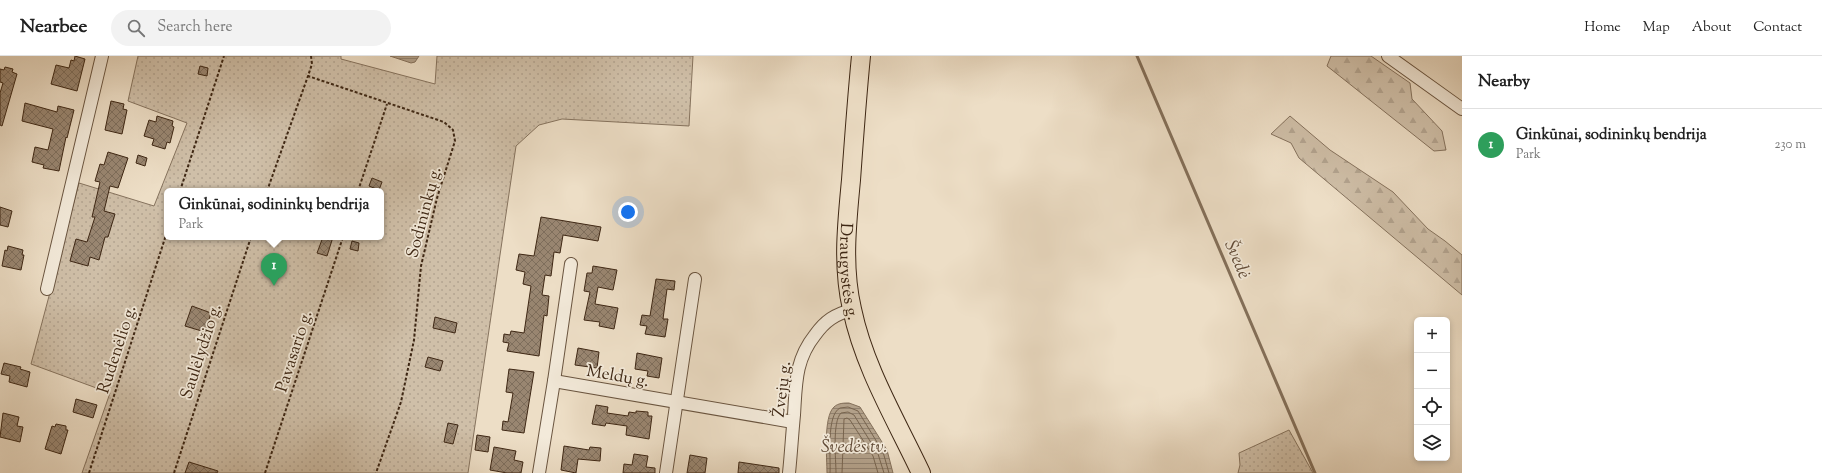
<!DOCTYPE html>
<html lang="en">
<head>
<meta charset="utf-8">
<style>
  :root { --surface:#fff; --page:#f2f2f2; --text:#222; --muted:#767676; --line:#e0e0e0; --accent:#8f2418 }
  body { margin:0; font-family:"Sorts Mill Goudy",serif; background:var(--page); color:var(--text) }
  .controls { position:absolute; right:12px; bottom:12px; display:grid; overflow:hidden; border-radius:6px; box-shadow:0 2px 6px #0003 }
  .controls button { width:36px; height:36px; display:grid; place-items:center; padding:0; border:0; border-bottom:1px solid var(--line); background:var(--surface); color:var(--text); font:20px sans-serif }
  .you { position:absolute; left:628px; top:156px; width:14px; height:14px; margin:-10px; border:3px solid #fff; border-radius:50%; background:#1a73e8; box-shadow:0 0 0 6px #1a73e833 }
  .badge { display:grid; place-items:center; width:26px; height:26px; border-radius:50%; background:var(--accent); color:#fff; font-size:13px; font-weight:700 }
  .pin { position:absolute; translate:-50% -33px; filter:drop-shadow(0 1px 2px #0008) }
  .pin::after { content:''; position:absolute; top:21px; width:14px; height:12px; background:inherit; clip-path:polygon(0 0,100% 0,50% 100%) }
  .popup { position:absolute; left:164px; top:132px; width:220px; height:52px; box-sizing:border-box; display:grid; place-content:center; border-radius:6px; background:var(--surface); filter:drop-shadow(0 1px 3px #0005); font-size:13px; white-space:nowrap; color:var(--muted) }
  .popup b { font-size:15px; color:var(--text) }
  .popup::after { content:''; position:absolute; left:50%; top:100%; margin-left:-8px; border:8px solid transparent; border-top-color:var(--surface) }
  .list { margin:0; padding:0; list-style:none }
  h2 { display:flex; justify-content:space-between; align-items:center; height:52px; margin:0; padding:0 16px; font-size:17px }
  h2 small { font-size:13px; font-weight:400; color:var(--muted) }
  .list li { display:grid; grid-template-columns:26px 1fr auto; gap:12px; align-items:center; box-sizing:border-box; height:72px; padding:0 16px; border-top:1px solid var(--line) }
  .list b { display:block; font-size:15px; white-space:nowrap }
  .list p { margin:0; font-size:13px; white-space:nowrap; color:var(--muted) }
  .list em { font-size:13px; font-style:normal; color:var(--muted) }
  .icon { flex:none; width:22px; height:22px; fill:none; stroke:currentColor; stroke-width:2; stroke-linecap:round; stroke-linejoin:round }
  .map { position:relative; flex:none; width:1462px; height:417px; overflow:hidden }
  header { display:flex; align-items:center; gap:24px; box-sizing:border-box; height:56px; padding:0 20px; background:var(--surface); border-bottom:1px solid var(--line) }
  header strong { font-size:19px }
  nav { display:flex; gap:22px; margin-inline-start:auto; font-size:14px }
  .search { width:280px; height:36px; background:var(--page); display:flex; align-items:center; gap:10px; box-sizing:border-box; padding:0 14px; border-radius:22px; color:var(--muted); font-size:15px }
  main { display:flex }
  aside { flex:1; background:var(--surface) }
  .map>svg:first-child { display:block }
</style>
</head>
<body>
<header>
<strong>Nearbee</strong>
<div class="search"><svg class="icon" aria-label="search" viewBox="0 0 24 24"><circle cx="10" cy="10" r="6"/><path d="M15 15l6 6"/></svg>Search here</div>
<nav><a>Home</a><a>Map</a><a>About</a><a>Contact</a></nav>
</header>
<main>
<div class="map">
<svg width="1462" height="417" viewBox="0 0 1462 417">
  <defs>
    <pattern id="green-dots" width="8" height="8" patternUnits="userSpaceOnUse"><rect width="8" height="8" fill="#cfbfa8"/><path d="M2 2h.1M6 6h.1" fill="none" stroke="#b3a490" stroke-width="1.8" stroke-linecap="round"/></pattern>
    <pattern id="forest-firs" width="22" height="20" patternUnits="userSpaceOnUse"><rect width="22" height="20" fill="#cfbfa8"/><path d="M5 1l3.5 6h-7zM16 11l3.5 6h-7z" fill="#b3a490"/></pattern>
    <pattern id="water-rules" width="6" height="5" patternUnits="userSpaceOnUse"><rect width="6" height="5" fill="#b2a089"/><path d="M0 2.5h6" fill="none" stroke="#92826f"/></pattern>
    <pattern id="building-cross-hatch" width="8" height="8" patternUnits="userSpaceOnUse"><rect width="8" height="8" fill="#998671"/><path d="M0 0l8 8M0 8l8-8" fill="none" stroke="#7e6e5c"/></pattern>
  </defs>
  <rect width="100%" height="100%" fill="#eddec6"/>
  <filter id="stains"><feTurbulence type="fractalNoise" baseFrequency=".005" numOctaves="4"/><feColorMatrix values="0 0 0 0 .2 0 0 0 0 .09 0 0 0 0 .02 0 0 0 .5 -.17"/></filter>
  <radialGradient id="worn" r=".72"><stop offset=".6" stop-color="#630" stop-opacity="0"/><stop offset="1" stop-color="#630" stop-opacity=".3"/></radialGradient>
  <g fill="url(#green-dots)" stroke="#86735e" fill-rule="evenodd">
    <path d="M138 0H341V3L435 28 437 0H693L689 70 562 63 539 69 516 90 468 417H82L110 337 31 308 79 127 154 150 187 67 128 45ZM167 135H381V181H167Z"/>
    <path d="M1289 374 1313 417H1238L1240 409 1239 397Z"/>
  </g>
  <g fill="url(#forest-firs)" stroke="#86735e">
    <path d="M1331 0H1371L1410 27 1412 43 1442 75 1446 94 1434 95 1327 10Z"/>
    <path d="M1290 60 1330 94 1393 136 1428 173 1445 185 1462 199V239L1299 102 1291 87 1271 78Z"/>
  </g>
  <g fill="url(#water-rules)" stroke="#84705a">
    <path d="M390 0H419L415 6 411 7Z"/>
    <path d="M849 347 860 351 887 394 893 417H827C827 402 823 361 834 351 838 347 844 347 849 347Z"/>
  </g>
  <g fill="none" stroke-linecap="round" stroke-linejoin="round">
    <g stroke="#78644e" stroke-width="1">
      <path d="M830 417C831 402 826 359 840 352L848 351 858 355 883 396 889 417"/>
      <path d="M836 417C836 404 832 366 841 357L848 356 854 359 878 398 884 417"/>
      <path d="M842 417 844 363 847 362 850 364 873 400 878 417"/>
    </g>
    <path stroke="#84705a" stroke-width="3" d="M1137 0 1315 417"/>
  </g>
  <g fill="url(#building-cross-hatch)" stroke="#3e2714">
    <path d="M75 0 85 3 77 35 51 28 56 9 69 12 71 4 74 5Z"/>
    <path d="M200 10 208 12 207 20 198 18Z"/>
    <path d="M5 11 13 13 12 16 17 18 2 70 0 69V37L3 27 0 26V13L4 14Z"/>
    <path d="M111 45 124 48 123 53 127 54 122 78 105 74Z"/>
    <path d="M25 47 57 56 58 50 74 54 67 82 66 81 59 115 43 112 44 109 32 106 35 91 48 94 53 73 22 65Z"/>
    <path d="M157 60 173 65 172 70 174 71 170 87 167 86 165 93 152 89 154 83 144 80 149 64 156 66Z"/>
    <path d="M108 96 128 102 118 132 110 130 104 155 115 158 108 181H105L99 204 90 201 88 210 70 205 76 183 87 186 95 161H92L100 126 95 125 100 108 104 109Z"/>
    <path d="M138 99 147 102 145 110 136 107Z"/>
    <path d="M372 122 382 126 379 134 369 130Z"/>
    <path d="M0 151 12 155 8 171 0 169Z"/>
    <path d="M541 161 601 171 598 185 563 179 560 197 554 196 551 220 545 219 542 239 549 240 547 260 544 259 539 300 507 295 509 287 503 286 504 278 510 279 511 275 524 277 531 230 523 228 525 216 516 214 519 198 534 200Z"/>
    <path d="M323 181H333L327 200 317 197Z"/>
    <path d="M352 185 359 187 358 195 350 193Z"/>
    <path d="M8 190 23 194 22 199H24L21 214 2 210 5 194 7 195Z"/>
    <path d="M593 210 617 214 613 234 598 231 595 248 618 252 614 273 599 270 600 266 584 264 590 236 584 235 587 217H592Z"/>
    <path d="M656 223 675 225 674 234 667 233 663 263H668L665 281 645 278 647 270 640 269 642 259 650 260Z"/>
    <path d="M192 250 211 257 205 276 185 270Z"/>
    <path d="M435 261 457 267 455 277 433 272Z"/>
    <path d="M578 292 599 296 597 312 575 309Z"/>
    <path d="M637 297 662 302 659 322 647 320 648 315 635 313Z"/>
    <path d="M428 301 443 305 440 315 425 311Z"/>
    <path d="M4 307 21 311 20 313 30 316 27 331 9 326 10 320 1 318Z"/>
    <path d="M509 313 534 316 524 377 502 374 503 365 508 366 513 337 506 336Z"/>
    <path d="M76 343 97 349 93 362 73 356Z"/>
    <path d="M596 349 608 351 607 357 628 360 629 356 636 357V355L648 356V360H652L649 383 626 379 627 370 606 367 605 370 592 368Z"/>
    <path d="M3 357 19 361 17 370 23 371 20 386 0 381Z"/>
    <path d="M448 367 458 369 453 388 444 386Z"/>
    <path d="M56 368 66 370V374H68L61 398 45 393 52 370 55 371Z"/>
    <path d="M477 379 490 381 488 396 475 394Z"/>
    <path d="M564 390 589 394 590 391 601 392 600 405 578 403 576 417 561 414Z"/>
    <path d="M494 391 516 395 514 404 523 406 521 417H507L490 414Z"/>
    <path d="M634 398 648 400 646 411 655 412V417H623L624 408 632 409Z"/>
    <path d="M690 399 707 402 705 417H687Z"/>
    <path d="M189 406 218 415 217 417H185Z"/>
    <path d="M739 406 779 412V417H738Z"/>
  </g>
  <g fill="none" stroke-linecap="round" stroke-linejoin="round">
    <defs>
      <g id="minor">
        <path d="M1388 0 1462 53"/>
        <path d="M571 208 554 325 793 366"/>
        <path d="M47 233 102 0"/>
        <path d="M539 417 554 325"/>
        <path d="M666 417 695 223"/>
        <path d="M789 417C791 398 792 379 794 359 796 328 795 304 815 279 825 265 835 258 852 254"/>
      </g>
      <g id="primary">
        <path id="s1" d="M861 0C857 41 854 82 851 124 847 167 842 210 852 253 864 311 896 364 921 417"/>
      </g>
    </defs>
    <use href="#minor" stroke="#6a5540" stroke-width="14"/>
    <use href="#primary" stroke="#3e2714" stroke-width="20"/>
    <g stroke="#3e2714" stroke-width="2" stroke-dasharray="3 2" stroke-linecap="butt">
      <path d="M311 0 312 8 308 20 444 66 453 74 455 85 437 142 421 210 414 284 401 346 376 417"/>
      <path d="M180 135 224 0"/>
      <path d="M267 135 308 20"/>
      <path d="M358 135 387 48"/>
      <path d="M89 417 167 176"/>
      <path d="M174 417 251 181"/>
      <path d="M265 417 343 181"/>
    </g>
    <use href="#minor" stroke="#f3eada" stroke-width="12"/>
    <use href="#primary" stroke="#eddec6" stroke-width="18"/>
  </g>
  <g text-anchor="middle" stroke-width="3.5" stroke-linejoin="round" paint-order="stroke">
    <g font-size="17" fill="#3e2714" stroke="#f3eada">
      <text transform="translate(423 156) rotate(-75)" y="6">Sodininkų g.</text>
      <text dy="6" stroke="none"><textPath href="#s1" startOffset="216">Draugystės g.</textPath></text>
      <text transform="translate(116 293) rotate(-72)" y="6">Rudenėlio g.</text>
      <text transform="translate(200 295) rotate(-72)" y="6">Saulėlydžio g.</text>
      <text transform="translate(293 295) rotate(-72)" y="6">Pavasario g.</text>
      <text transform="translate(618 319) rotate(10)" y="6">Meldų g.</text>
      <text transform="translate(781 333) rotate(-83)" y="6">Žvejų g.</text>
    </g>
    <g font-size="18" font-style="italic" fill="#614b37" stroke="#f3eada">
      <text transform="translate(1238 203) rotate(67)" y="6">Švedė</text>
      <text x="854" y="396">Švedės tv.</text>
    </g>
  </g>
  <rect width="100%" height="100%" filter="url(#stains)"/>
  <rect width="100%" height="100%" fill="url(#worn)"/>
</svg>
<div class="controls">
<button>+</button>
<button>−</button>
<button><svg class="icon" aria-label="locate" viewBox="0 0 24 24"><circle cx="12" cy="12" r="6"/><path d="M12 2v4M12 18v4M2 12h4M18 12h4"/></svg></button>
<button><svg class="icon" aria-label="layers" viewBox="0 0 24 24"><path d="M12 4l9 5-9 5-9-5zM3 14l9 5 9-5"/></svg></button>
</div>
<div class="you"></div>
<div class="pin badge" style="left:274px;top:230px;background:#2e9e5b">1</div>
<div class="popup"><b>Ginkūnai, sodininkų bendrija</b>Park</div>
</div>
<aside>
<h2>Nearby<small></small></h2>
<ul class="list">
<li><span class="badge" style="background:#2e9e5b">1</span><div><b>Ginkūnai, sodininkų bendrija</b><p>Park</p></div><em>230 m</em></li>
</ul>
</aside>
</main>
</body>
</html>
